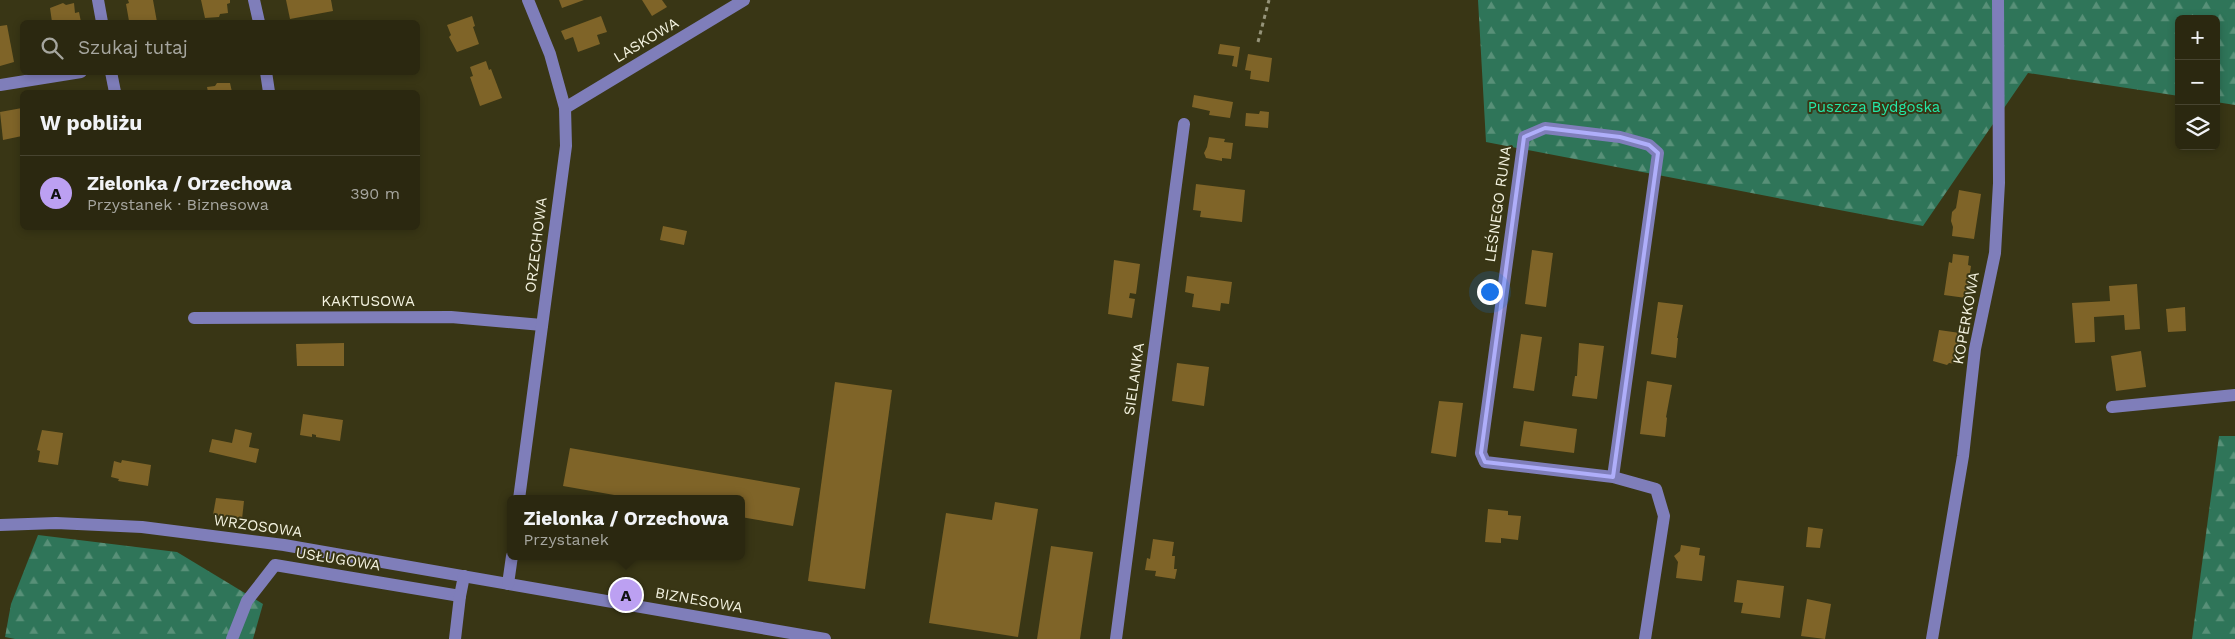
<!DOCTYPE html>
<html lang="pl">
<head>
<meta charset="utf-8">
<style>
  :root { --surface:#2b2810; --page:#37341e; --text:#f1f3f6; --muted:#a6a69f; --line:#474430; --accent:#bca0f2 }
  body { margin:0; font-family:"Work Sans",sans-serif; background:var(--page); color:var(--text) }
  .controls { position:absolute; right:15px; top:15px; display:grid; overflow:hidden; border-radius:8px; box-shadow:0 2px 8px #0003 }
  .controls button { width:45px; height:45px; display:grid; place-items:center; padding:0; border:0; border-bottom:1px solid var(--line); background:var(--surface); color:var(--text); font:25px sans-serif }
  .you { position:absolute; left:1489px; top:291px; width:18px; height:18px; margin:-12px; border:4px solid #fff; border-radius:50%; background:#1a73e8; box-shadow:0 0 0 8px #1a73e833 }
  .badge { display:grid; place-items:center; width:32px; height:32px; border-radius:50%; background:var(--accent); color:#111; font-size:16px; font-weight:700 }
  .pin { position:absolute; translate:-50% -50%; border:2px solid #fff; box-shadow:0 1px 5px #0006 }
  .popup { position:absolute; left:507px; top:495px; width:238px; height:65px; box-sizing:border-box; display:grid; place-content:center; border-radius:8px; background:var(--surface); filter:drop-shadow(0 1px 4px #0005); font-size:16px; white-space:nowrap; color:var(--muted) }
  .popup b { font-size:19px; color:var(--text) }
  .popup::after { content:''; position:absolute; left:50%; top:100%; margin-left:-10px; border:10px solid transparent; border-top-color:var(--surface) }
  .list { margin:0; padding:0; list-style:none }
  h2 { display:flex; justify-content:space-between; align-items:center; height:65px; margin:0; padding:0 20px; font-size:21px }
  h2 small { font-size:16px; font-weight:400; color:var(--muted) }
  .list li { display:grid; grid-template-columns:32px 1fr auto; gap:15px; align-items:center; box-sizing:border-box; height:75px; padding:0 20px; border-top:1px solid var(--line) }
  .list b { display:block; font-size:19px; white-space:nowrap }
  .list p { margin:0; font-size:16px; white-space:nowrap; color:var(--muted) }
  .list em { font-size:16px; font-style:normal; color:var(--muted) }
  .icon { flex:none; width:28px; height:28px; fill:none; stroke:currentColor; stroke-width:2; stroke-linecap:round; stroke-linejoin:round }
  .map { position:relative; flex:none; width:2235px; height:639px; overflow:hidden }
  .search { position:absolute; background:var(--surface); box-shadow:0 2px 8px #0003; left:20px; top:20px; width:400px; height:55px; display:flex; align-items:center; gap:12px; box-sizing:border-box; padding:0 18px; border-radius:8px; color:var(--muted); font-size:19px }
  .panel { position:absolute; background:var(--surface); box-shadow:0 2px 8px #0003; left:20px; top:90px; width:400px; height:140px; border-radius:8px }
  .map>svg:first-child { display:block }
</style>
</head>
<body>
<div class="map">
<svg width="2235" height="639" viewBox="0 0 2235 639">
  <defs>
    <pattern id="forest-firs" width="22" height="20" patternUnits="userSpaceOnUse" patternTransform="scale(1.25)"><rect width="22" height="20" fill="#2f7559"/><path d="M5 1l3.5 6h-7zM16 11l3.5 6h-7z" fill="#589078"/></pattern>
  </defs>
  <rect width="100%" height="100%" fill="#393615"/>
  <g fill="url(#forest-firs)">
    <path d="M1478 0H2235V105L2216 102V19H2179V96L2028 73 1923 226 1486 142Z"/>
    <path d="M2219 436H2235V639H2192Z"/>
    <path d="M38 535 177 552 263 604 253 639H15L5 637 11 604Z"/>
  </g>
  <g fill="#7f6428">
    <path d="M128 0H153L157 22 129 21 126 4 129 3Z"/>
    <path d="M201 0H230V3L227 4 228 13 220 14 219 17 205 18Z"/>
    <path d="M286 0H331L333 11 290 19Z"/>
    <path d="M559 0H584L562 8Z"/>
    <path d="M642 0H662L667 7 652 16Z"/>
    <path d="M63 3 66 5 74 3 75 13 79 12 81 22H52L50 8Z"/>
    <path d="M472 16 475 26 473 27 479 44 457 52 449 37 451 35 447 25Z"/>
    <path d="M601 16 607 32 597 35 600 44 578 52 573 37 565 40 561 31Z"/>
    <path d="M7 25 14 62 0 66V26Z"/>
    <path d="M1220 44 1240 47 1237 67 1232 66 1234 56 1218 54Z"/>
    <path d="M1248 54 1272 58 1269 82 1250 79 1251 71 1245 70Z"/>
    <path d="M486 61 489 70 491 69 502 98 480 106 470 77 473 76 470 67Z"/>
    <path d="M217 83H230L232 92H208L207 87 215 86Z"/>
    <path d="M1194 95 1233 102 1230 118 1209 115 1210 111 1192 107Z"/>
    <path d="M22 108V136L3 140 0 112Z"/>
    <path d="M1260 111 1269 112 1268 128 1245 126 1246 113 1259 114Z"/>
    <path d="M1209 137 1225 139 1224 142 1233 143 1231 159 1222 158V161L1206 158 1204 153 1207 147Z"/>
    <path d="M1196 184 1245 190 1242 222 1200 217 1201 211 1193 210Z"/>
    <path d="M1959 190 1981 194 1974 239 1952 236 1953 227 1951 221 1952 212 1956 208Z"/>
    <path d="M663 226 687 231 684 245 660 240Z"/>
    <path d="M1532 250 1553 253 1546 307 1525 304Z"/>
    <path d="M1953 254 1969 256 1968 265 1971 266 1966 298 1944 295 1949 262 1952 263Z"/>
    <path d="M1114 260 1140 264 1136 294 1130 293 1129 298 1135 299 1132 318 1108 314Z"/>
    <path d="M1187 276 1232 282 1229 304 1221 303 1220 311 1192 307 1194 294 1185 292Z"/>
    <path d="M2137 284 2140 329 2125 330 2124 315 2094 317 2095 342 2075 343 2072 303 2110 301 2109 286Z"/>
    <path d="M1658 302 1683 305 1677 338H1678L1676 358 1651 354Z"/>
    <path d="M2185 307 2186 331 2168 332 2166 309Z"/>
    <path d="M1939 330 1960 333 1957 364 1949 363 1947 365 1933 361Z"/>
    <path d="M1521 334 1542 337 1534 391 1513 388Z"/>
    <path d="M344 343V366H297L296 344Z"/>
    <path d="M1579 343 1604 346 1597 399 1572 396 1575 376H1577Z"/>
    <path d="M2141 351 2146 387 2116 391 2111 356Z"/>
    <path d="M1177 363 1209 367 1204 406 1172 401Z"/>
    <path d="M1647 381 1672 385 1666 417 1667 418 1665 437 1640 434Z"/>
    <path d="M835 382 892 390 865 589 808 581Z"/>
    <path d="M1439 401 1463 403 1456 457 1431 453Z"/>
    <path d="M303 414 343 420 340 441 316 437V435L312 434V437L300 435Z"/>
    <path d="M1524 421 1577 429 1574 453 1520 446Z"/>
    <path d="M235 429 252 433 249 447 259 449 256 463 209 452 212 439 232 443Z"/>
    <path d="M42 430 63 433 58 465 38 462 40 451 37 450Z"/>
    <path d="M570 448 800 488 793 526 741 517V499H637L563 486Z"/>
    <path d="M122 460 151 465 148 486 118 481 119 479 111 477 114 461 121 463Z"/>
    <path d="M216 498 244 501 242 519 213 515Z"/>
    <path d="M995 502 1038 509 1018 637 929 623 946 513 992 520Z"/>
    <path d="M1488 509 1508 511V515L1521 516 1518 540 1501 538V543L1485 542Z"/>
    <path d="M1808 527 1823 529 1820 548 1806 547Z"/>
    <path d="M1153 539 1174 542 1172 556H1175L1174 569H1177L1175 579 1155 576 1156 571 1145 570 1147 558 1150 559Z"/>
    <path d="M1681 545 1700 548 1699 555 1705 556 1702 581 1676 578 1678 562 1674 556 1680 551Z"/>
    <path d="M1051 546 1093 552 1080 639H1037Z"/>
    <path d="M1737 580 1784 586 1780 618 1741 613 1743 603 1734 602Z"/>
    <path d="M1807 599 1831 604 1825 639 1801 636Z"/>
  </g>
  <g fill="none" stroke-linecap="round" stroke-linejoin="round">
    <path stroke="#96947a" stroke-width="3" stroke-dasharray="4 4" stroke-linecap="butt" d="M1258 42 1269 0"/>
    <g stroke="#7f7eba" stroke-width="12">
      <path d="M98 0 102 22"/>
      <path d="M254 0 259 22"/>
      <path d="M111 72 115 92"/>
      <path d="M266 72 269 92"/>
      <path d="M0 85 81 72"/>
      <path d="M565 108 744 0"/>
      <path d="M194 318 451 317 542 325"/>
      <path d="M2112 407 2235 395"/>
      <path d="M1613 477 1485 462 1481 453 1524 137 1545 128 1620 137 1649 145 1658 153 1613 477 1656 489 1664 516 1645 639"/>
      <path d="M519 499 566 146 565 108 550 54 528 0"/>
      <path d="M0 525 56 523 142 527 284 545 825 639"/>
      <path d="M508 584 512 556"/>
      <path d="M232 639 247 601 275 565 460 596 464 576"/>
      <path d="M455 639 460 596"/>
      <path d="M1116 639 1184 124"/>
      <path d="M1932 639 1963 456 1975 349 1995 253 1999 183 1998 0"/>
    </g>
  </g>
  <path fill="none" stroke="#afaefa" stroke-width="4" stroke-linejoin="round" d="M1545 128 1620 137 1649 145 1658 153 1613 477 1485 462 1481 453 1524 137Z"/>
  <g text-anchor="middle" stroke-width="4" stroke-linejoin="round" paint-order="stroke">
    <g font-size="15" fill="#f4f3e0" stroke="#393615">
      <text transform="translate(646 40) rotate(-31)" y="5">LASKOWA</text>
      <text transform="translate(1498 204) rotate(-82)" y="5">LEŚNEGO RUNA</text>
      <text transform="translate(536 245) rotate(-83)" y="5">ORZECHOWA</text>
      <text x="368" y="306">KAKTUSOWA</text>
      <text transform="translate(1966 318) rotate(-80)" y="5">KOPERKOWA</text>
      <text transform="translate(1134 379) rotate(-82)" y="5">SIELANKA</text>
      <text transform="translate(258 526) rotate(8)" y="5">WRZOSOWA</text>
      <text transform="translate(338 559) rotate(9)" y="5">USŁUGOWA</text>
      <text transform="translate(699 600) rotate(10)" y="5">BIZNESOWA</text>
    </g>
    <g font-size="15" fill="#23e8a8" stroke="#393615">
      <text x="1874" y="112">Puszcza Bydgoska</text>
    </g>
  </g>
</svg>
<div class="controls">
<button>+</button>
<button>−</button>
<button><svg class="icon" aria-label="layers" viewBox="0 0 24 24"><path d="M12 4l9 5-9 5-9-5zM3 14l9 5 9-5"/></svg></button>
</div>
<div class="you"></div>
<div class="pin badge" style="left:626px;top:595px">A</div>
<div class="popup"><b>Zielonka / Orzechowa</b>Przystanek</div>
<div class="search"><svg class="icon" aria-label="search" viewBox="0 0 24 24"><circle cx="10" cy="10" r="6"/><path d="M15 15l6 6"/></svg>Szukaj tutaj</div>
<section class="panel">
<h2>W pobliżu<small></small></h2>
<ul class="list">
<li><span class="badge">A</span><div><b>Zielonka / Orzechowa</b><p>Przystanek · Biznesowa</p></div><em>390 m</em></li>
</ul>
</section>
</div>
</body>
</html>
